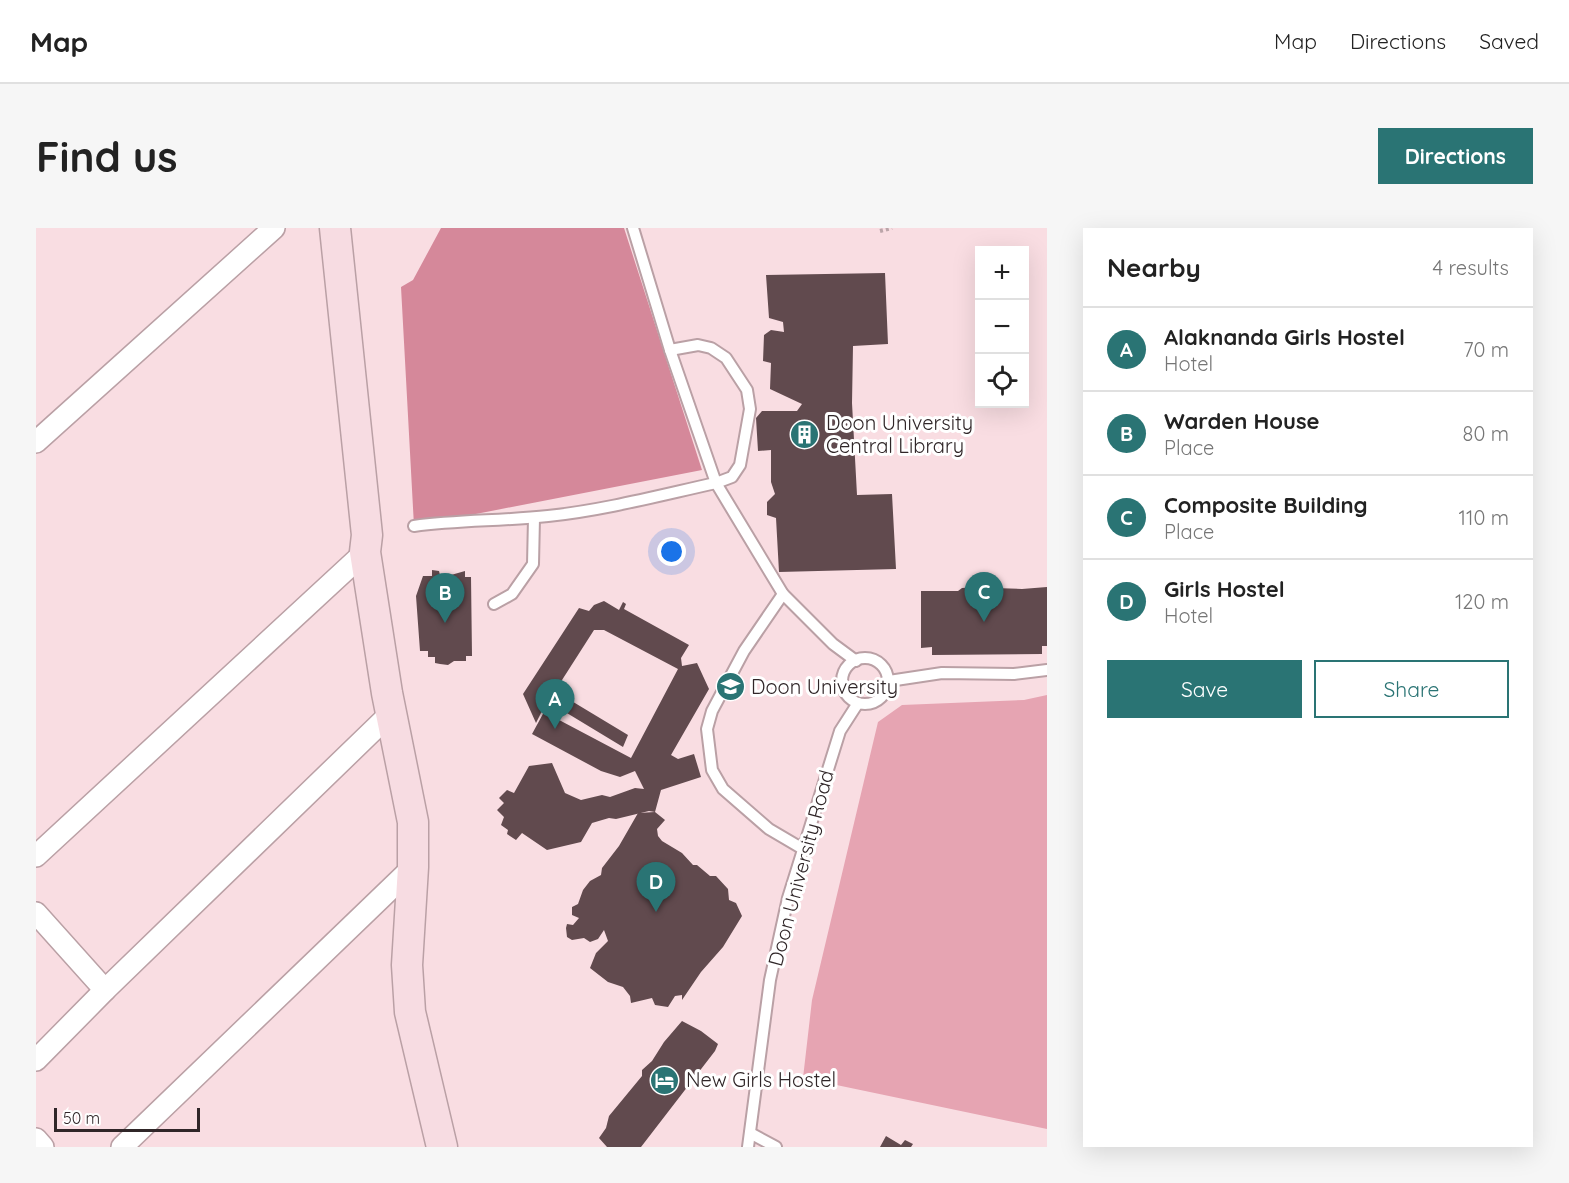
<!DOCTYPE html>
<html lang="en">
<head>
<meta charset="utf-8">
<style>
  :root { --surface:#fff; --page:#f6f6f6; --text:#222; --muted:#767676; --line:#e0e0e0; --accent:#2a7474 }
  body { margin:0; font-family:Quicksand,sans-serif; background:var(--page); color:var(--text) }
  .controls { position:absolute; right:18px; top:18px; display:grid; overflow:hidden; border-radius:0px; box-shadow:0 6px 24px #0002 }
  .controls button { width:54px; height:54px; display:grid; place-items:center; padding:0; border:0; border-bottom:2px solid var(--line); background:var(--surface); color:var(--text); font:30px sans-serif }
  .scale { position:absolute; left:18px; bottom:15px; width:146px; box-sizing:border-box; padding-left:6px; border:3px solid #302628; border-top:0; font-size:16px; line-height:21px; white-space:nowrap; color:#302628; -webkit-text-stroke:4px #fff; paint-order:stroke }
  .you { position:absolute; left:636px; top:324px; width:21px; height:21px; margin:-15px; border:4px solid #fff; border-radius:50%; background:#1a73e8; box-shadow:0 0 0 9px #1a73e833 }
  .badge { display:grid; place-items:center; width:39px; height:39px; border-radius:50%; background:var(--accent); color:#fff; font-size:20px; font-weight:700 }
  .pin { position:absolute; translate:-50% -50px; filter:drop-shadow(0 2px 3px #0008) }
  .pin::after { content:''; position:absolute; top:32px; width:21px; height:18px; background:inherit; clip-path:polygon(0 0,100% 0,50% 100%) }
  .list { margin:0; padding:0; list-style:none }
  h2 { display:flex; justify-content:space-between; align-items:center; height:78px; margin:0; padding:0 24px; font-size:26px }
  h2 small { font-size:20px; font-weight:400; color:var(--muted) }
  .list li { display:grid; grid-template-columns:39px 1fr auto; gap:18px; align-items:center; box-sizing:border-box; height:84px; padding:0 24px; border-top:2px solid var(--line) }
  .list b { display:block; font-size:22px; white-space:nowrap }
  .list p { margin:0; font-size:20px; white-space:nowrap; color:var(--muted) }
  .list em { font-size:20px; font-style:normal; color:var(--muted) }
  .actions { display:flex; gap:12px; padding:18px 24px }
  .actions a { flex:1; padding:14px 0; border:2px solid var(--accent); border-radius:0px; text-align:center; font-size:21px; color:var(--accent) }
  .actions .main { background:var(--accent); color:#fff }
  .icon { flex:none; width:33px; height:33px; fill:none; stroke:currentColor; stroke-width:2; stroke-linecap:round; stroke-linejoin:round }
  .map { position:relative; flex:none; width:1011px; height:919px; overflow:hidden; border-radius:0px }
  header { display:flex; align-items:center; gap:36px; box-sizing:border-box; height:84px; padding:0 30px; background:var(--surface); border-bottom:2px solid var(--line) }
  header strong { font-size:28px }
  nav { display:flex; gap:33px; margin-inline-start:auto; font-size:21px }
  .intro { display:flex; align-items:center; justify-content:space-between; box-sizing:border-box; height:144px; padding:0 36px }
  h1 { margin:0; font-size:42px }
  .button { padding:15px 27px; border-radius:0px; background:var(--accent); color:#fff; font-size:21px; font-weight:700 }
  main { display:flex; gap:36px; padding:0 36px }
  aside { flex:1; background:var(--surface); border-radius:0px; box-shadow:0 6px 24px #0002 }
  .map>svg:first-child { display:block }
</style>
</head>
<body>
<header>
<strong>Map</strong>
<nav><a>Map</a><a>Directions</a><a>Saved</a></nav>
</header>
<div class="intro"><h1>Find us</h1><a class="button">Directions</a></div>
<main>
<div class="map">
<svg width="1011" height="919" viewBox="0 0 1011 919">
  <rect width="100%" height="100%" fill="#f9dde2"/>
  <path fill="#e6a4b2" d="M1011 467V901L767 850 776 772 842 494 866 477 988 472Z"/>
  <path fill="#d5889a" d="M405 0H588L666 242 378 298 365 59 377 52Z"/>
  <g fill="#614a4e">
    <path d="M849 45 852 116 817 118 816 175 821 267 856 266 860 341 743 344 740 290 731 287V274L739 266 735 254V222L722 223 720 190 726 183H761L766 176 734 161 735 135 727 133 728 107 735 102 748 104 747 94 733 90 730 47Z"/>
    <path d="M396 342 403 343 404 347H415L429 343V349H435L436 428H430V433H418L412 437 404 436 399 435V429H392V423H384L380 368 387 348H396Z"/>
    <path d="M942 359V370H956L958 360 986 361 1011 359V418H1006V426L896 427V419L885 420V363H922L926 360Z"/>
    <path d="M568 373 583 382 587 374 590 376 588 381 653 417 645 430 646 438 661 435 673 461 635 527 642 531 658 526 665 549 625 562 619 584 613 583 580 591 573 590 556 595 545 614 511 622 486 605 480 612 471 606 472 602 465 597 468 589 461 582 468 575 463 570 471 562 478 565 493 538 516 535 529 565 545 572 566 567 574 569 599 560 608 561 599 543 584 549 565 543 496 506 508 484 595 530 642 441 568 402H558L519 463 592 507 587 519 511 473 500 495 487 466 543 380 553 383 558 377Z"/>
    <path d="M619 584 629 592 621 601 622 608 626 613 646 625 657 637H661L674 648H680L692 661 693 672 700 675 706 688 687 719 665 744 646 772V767L639 768 632 779 619 777 616 770 595 775 594 768 587 759 572 754 554 740 560 725 572 713 568 702 562 711 554 714 548 710 536 712 531 709 530 700 531 696 537 697 543 690 536 687V679L542 676 547 662 554 653 565 647 566 640 583 618 602 585Z"/>
    <path d="M646 793 665 803 682 816 679 823 605 919H571L563 910 570 900 573 888 606 848V842L616 833 628 814Z"/>
    <path d="M850 908 865 917 869 912 877 916 875 919H844Z"/>
  </g>
  <g fill="none" stroke-linecap="round" stroke-linejoin="round">
    <defs>
      <g id="service">
        <path d="M597 0 634 122 680 255 747 366 797 416 820 433"/>
        <path d="M378 298C423 292 467 293 512 288 569 282 625 267 680 255L696 249 704 237 714 181 711 162 690 130 675 120 662 117 634 122"/>
        <path d="M747 366 708 423 676 483 671 501 676 542 687 561 733 601 767 621"/>
        <path d="M458 376 476 366 497 336 498 290"/>
        <circle cx="829" cy="453" r="23"/>
        <path d="M853 453 906 445 978 446 1011 442"/>
        <path d="M714 905 740 919"/>
        <path d="M712 919 734 752 752 670 804 503 822 475"/>
      </g>
      <g id="minor">
        <path d="M0 214 238 0"/>
        <path d="M0 628 329 324"/>
        <path d="M0 685 69 762"/>
        <path d="M0 832 69 762 355 485"/>
        <path d="M0 911 7 919"/>
        <path d="M86 919 377 639"/>
      </g>
      <path id="secondary" d="M299 0 331 307 329 324 351 465 377 594V639L371 737 374 784 406 919"/>
    </defs>
    <use href="#service" stroke="#baa0a5" stroke-width="14"/>
    <use href="#minor" stroke="#baa0a5" stroke-width="24"/>
    <use href="#secondary" stroke="#baa0a5" stroke-width="33"/>
    <path stroke="#bba5a9" stroke-width="4" stroke-dasharray="3 3" stroke-linecap="butt" d="M844 3 856 0"/>
    <use href="#service" stroke="#fff" stroke-width="10"/>
    <use href="#minor" stroke="#fff" stroke-width="21"/>
    <use href="#secondary" stroke="#f7dce2" stroke-width="30"/>
  </g>
  <defs>
    <symbol id="building-disc" viewBox="-11 -11 22 22"><circle r="9.5" fill="#2a7474" stroke="#fff"/><path d="M-4-6H4V6H1V3H-1V6H-4ZM-2.5-4.3h1.7v1.8h-1.7ZM.8-4.3h1.7v1.8H.8ZM-2.5-1h1.7V.8h-1.7ZM.8-1h1.7V.8H.8Z" fill="#fff"/></symbol>
    <symbol id="university-disc" viewBox="-11 -11 22 22"><circle r="9.5" fill="#2a7474" stroke="#fff"/><path d="M0-5L7-2L0 1L-7-2ZM-4 1L0 2.5L4 1V4Q0 6-4 4Z" fill="#fff"/></symbol>
    <symbol id="hotel-disc" viewBox="-11 -11 22 22"><circle r="9.5" fill="#2a7474" stroke="#fff"/><path d="M-6-4.5h1.5V1H6V5H4.5V3h-9V5H-6ZM-4 0a1.8 1.8 0 1 1 3.6 0ZM.5 0V-2.5h3Q6-2.5 6 0Z" fill="#fff"/></symbol>
  </defs>
  <g fill-rule="evenodd">
    <use href="#building-disc" x="752" y="190" width="33" height="33"/>
    <use href="#university-disc" x="678" y="442" width="33" height="33"/>
    <use href="#hotel-disc" x="612" y="836" width="33" height="33"/>
  </g>
  <g text-anchor="middle" stroke-width="6" stroke-linejoin="round" paint-order="stroke">
    <g font-size="20" fill="#302628" stroke="#fff" text-anchor="start">
      <text x="790" y="202">Doon University<tspan x="790" dy="23">Central Library</tspan></text>
      <text x="715" y="466">Doon University</text>
      <text x="650" y="859">New Girls Hostel</text>
    </g>
    <g font-size="20" fill="#302628" stroke="#fff">
      <text transform="translate(765 640) rotate(-75)" y="7">Doon University Road</text>
    </g>
  </g>
</svg>
<div class="controls">
<button>+</button>
<button>−</button>
<button><svg class="icon" aria-label="locate" viewBox="0 0 24 24"><circle cx="12" cy="12" r="6"/><path d="M12 2v4M12 18v4M2 12h4M18 12h4"/></svg></button>
</div>
<div class="scale">50 m</div>
<div class="you"></div>
<div class="pin badge" style="left:519px;top:501px">A</div>
<div class="pin badge" style="left:409px;top:395px">B</div>
<div class="pin badge" style="left:948px;top:394px">C</div>
<div class="pin badge" style="left:620px;top:684px">D</div>
</div>
<aside>
<h2>Nearby<small>4 results</small></h2>
<ul class="list">
<li><span class="badge">A</span><div><b>Alaknanda Girls Hostel</b><p>Hotel</p></div><em>70 m</em></li>
<li><span class="badge">B</span><div><b>Warden House</b><p>Place</p></div><em>80 m</em></li>
<li><span class="badge">C</span><div><b>Composite Building</b><p>Place</p></div><em>110 m</em></li>
<li><span class="badge">D</span><div><b>Girls Hostel</b><p>Hotel</p></div><em>120 m</em></li>
</ul>
<div class="actions"><a class="main">Save</a><a>Share</a></div>
</aside>
</main>
</body>
</html>
